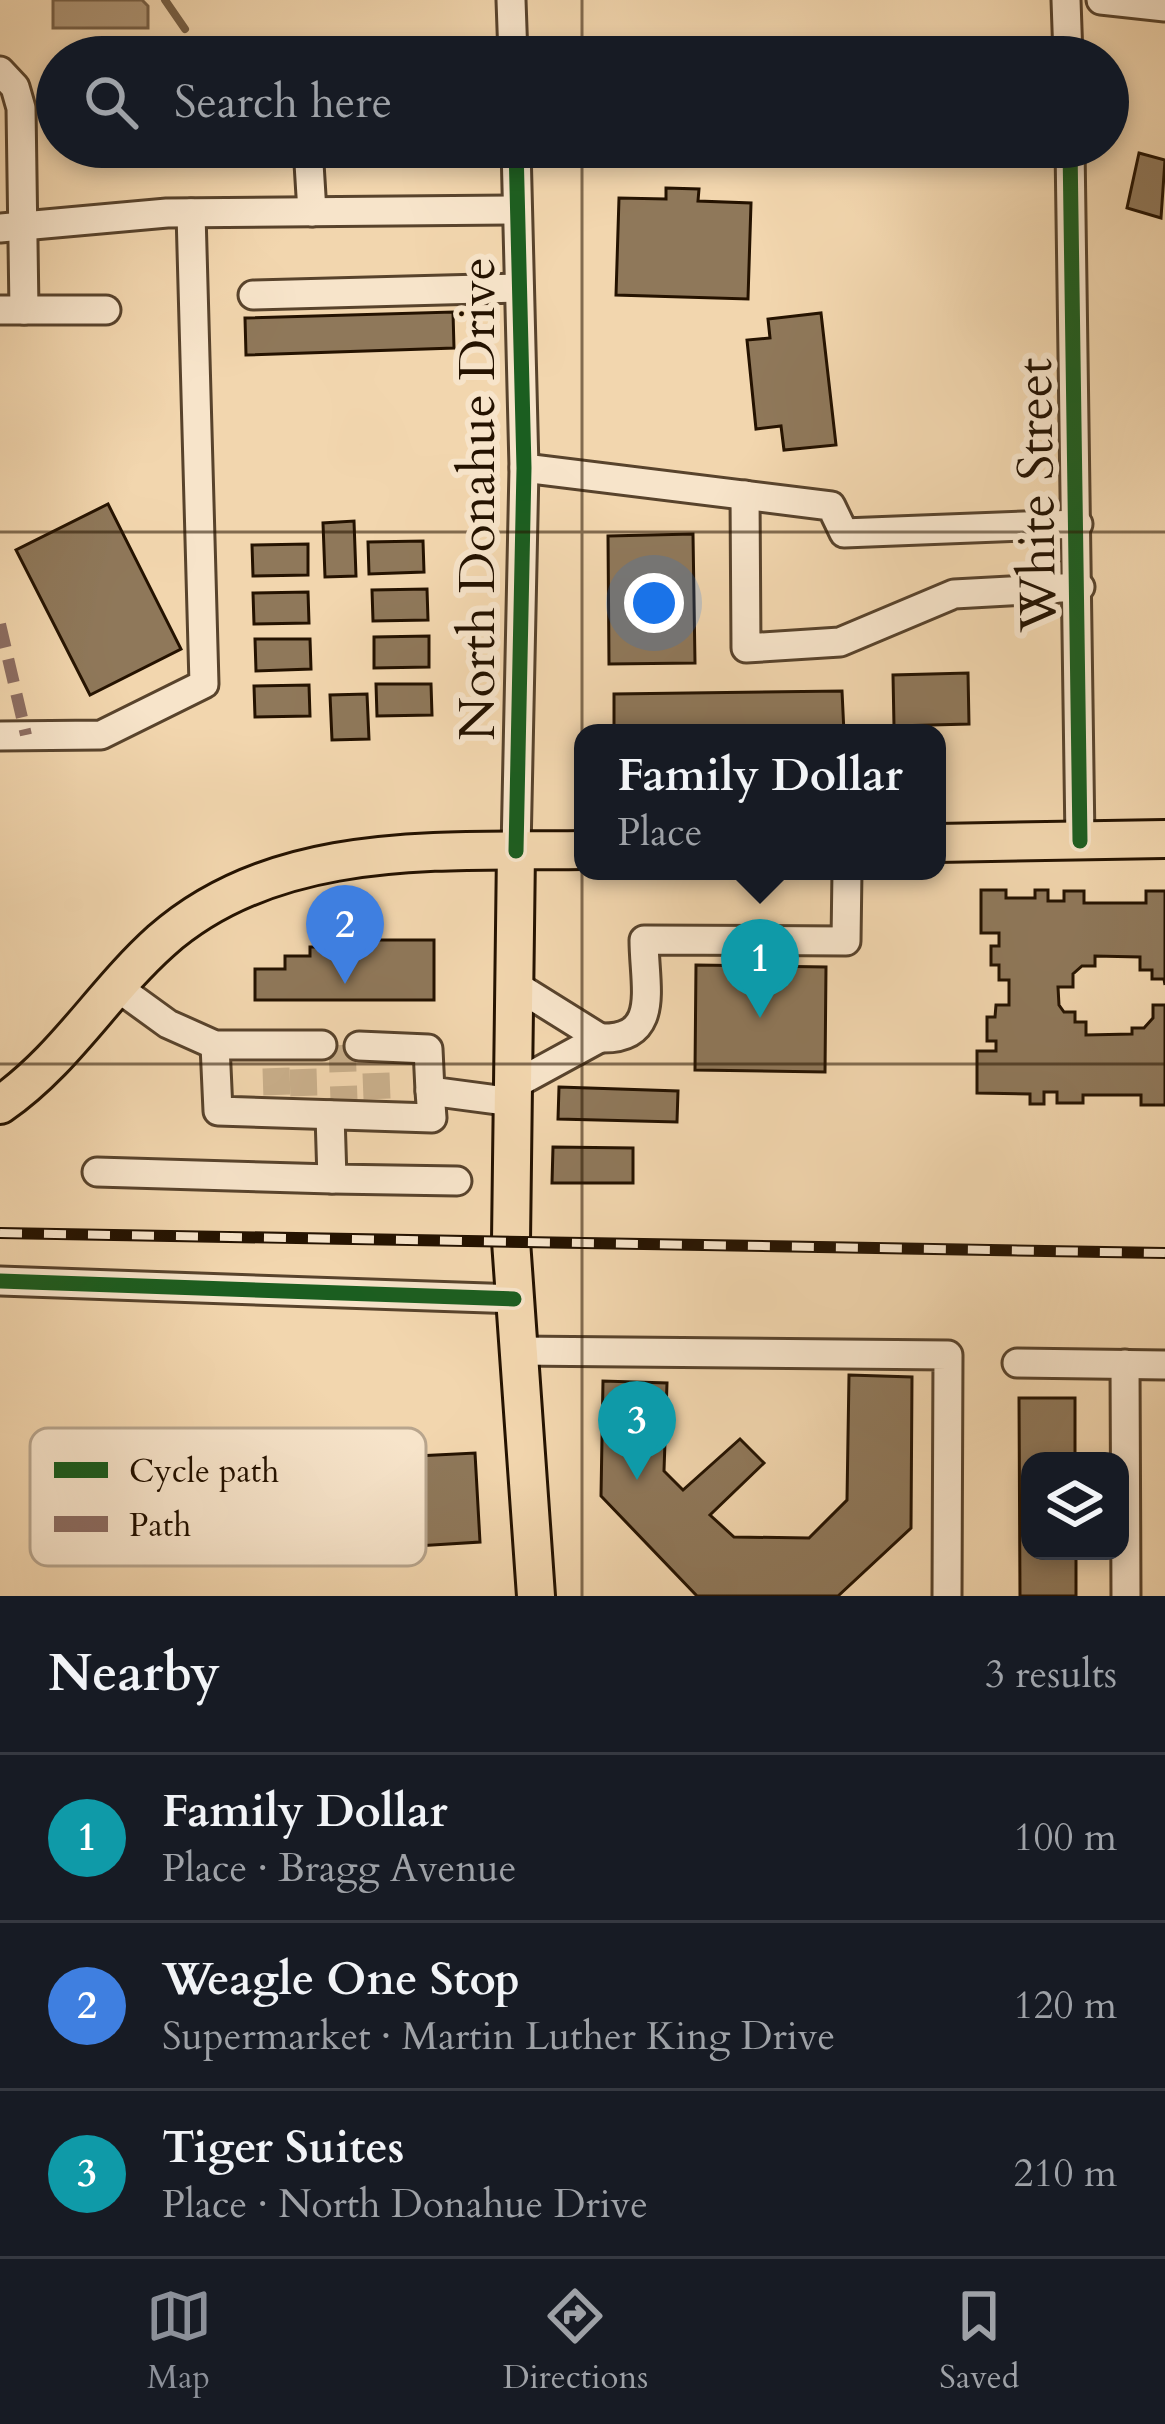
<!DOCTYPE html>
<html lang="en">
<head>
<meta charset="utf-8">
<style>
  :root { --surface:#171b24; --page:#242831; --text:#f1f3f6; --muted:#9ea1a6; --line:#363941; --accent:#8c9099 }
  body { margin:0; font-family:Cardo,serif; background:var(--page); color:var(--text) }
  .controls { position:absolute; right:36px; bottom:36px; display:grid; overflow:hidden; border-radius:24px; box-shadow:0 6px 18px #0003 }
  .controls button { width:108px; height:108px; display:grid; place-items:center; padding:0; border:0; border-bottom:3px solid var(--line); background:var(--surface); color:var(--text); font:60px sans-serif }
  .you { position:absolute; left:654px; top:603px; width:42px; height:42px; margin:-30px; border:9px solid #fff; border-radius:50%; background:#1a73e8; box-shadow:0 0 0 18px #1a73e833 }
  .badge { display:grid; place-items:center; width:78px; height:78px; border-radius:50%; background:var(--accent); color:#fff; font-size:39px; font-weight:700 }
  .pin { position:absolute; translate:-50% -99px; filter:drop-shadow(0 3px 6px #0008) }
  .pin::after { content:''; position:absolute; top:63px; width:42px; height:36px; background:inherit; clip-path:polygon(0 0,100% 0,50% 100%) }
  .popup { position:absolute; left:574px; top:724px; width:372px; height:156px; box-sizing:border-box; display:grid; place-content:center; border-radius:24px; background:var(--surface); filter:drop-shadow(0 3px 9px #0005); font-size:39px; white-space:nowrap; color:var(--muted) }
  .popup b { font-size:45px; color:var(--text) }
  .popup::after { content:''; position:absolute; left:50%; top:100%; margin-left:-24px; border:24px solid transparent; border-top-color:var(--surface) }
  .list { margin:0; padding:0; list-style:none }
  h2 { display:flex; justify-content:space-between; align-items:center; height:156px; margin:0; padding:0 48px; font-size:51px }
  h2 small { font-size:39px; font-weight:400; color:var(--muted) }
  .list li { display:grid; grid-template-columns:78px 1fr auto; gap:36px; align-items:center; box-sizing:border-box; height:168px; padding:0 48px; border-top:3px solid var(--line) }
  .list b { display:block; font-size:45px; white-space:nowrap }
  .list p { margin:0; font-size:39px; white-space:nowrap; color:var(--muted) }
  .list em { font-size:39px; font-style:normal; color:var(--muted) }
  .icon { flex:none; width:66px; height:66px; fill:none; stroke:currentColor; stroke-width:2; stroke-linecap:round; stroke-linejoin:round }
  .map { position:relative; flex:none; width:1165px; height:1596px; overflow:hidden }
  .search { position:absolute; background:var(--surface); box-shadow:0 6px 18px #0003; left:36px; right:36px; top:36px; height:132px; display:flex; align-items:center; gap:30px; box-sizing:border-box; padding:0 42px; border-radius:66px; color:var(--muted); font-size:45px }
  .sheet { height:660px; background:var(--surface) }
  nav { display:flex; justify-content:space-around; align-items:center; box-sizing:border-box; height:168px; border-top:3px solid var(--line); background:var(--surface); font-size:33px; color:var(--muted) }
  nav a { display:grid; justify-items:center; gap:6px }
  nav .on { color:var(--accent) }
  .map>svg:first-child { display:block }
</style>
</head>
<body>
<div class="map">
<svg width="1165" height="1596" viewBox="0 0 1165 1596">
  <rect width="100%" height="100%" fill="#f2d6ae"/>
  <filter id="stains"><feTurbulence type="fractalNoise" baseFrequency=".00167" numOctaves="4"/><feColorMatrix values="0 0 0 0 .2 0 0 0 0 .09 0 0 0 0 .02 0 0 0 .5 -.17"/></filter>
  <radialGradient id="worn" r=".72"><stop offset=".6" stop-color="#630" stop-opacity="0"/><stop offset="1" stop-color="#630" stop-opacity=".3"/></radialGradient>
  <path fill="#ac9373" stroke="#765f45" stroke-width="3" d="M53 0H142L148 6V28H53Z"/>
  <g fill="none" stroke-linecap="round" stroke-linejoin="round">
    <path stroke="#765f45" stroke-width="8" d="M165 0 185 29"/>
  </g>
  <g fill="#8f785a" stroke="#241200" stroke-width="3">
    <path d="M1139 153 1165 160 1161 218 1127 208Z"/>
    <path d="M666 188 699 189 698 201 751 203 748 299 616 295 619 198 666 199Z"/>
    <path d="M453 312 454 348 246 355 245 318Z"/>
    <path d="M821 313 836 445 784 450 781 426 756 429 747 340 770 338 768 319Z"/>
    <path d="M108 504 181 649 90 695 16 550Z"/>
    <path d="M354 521 356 576 325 577 323 523Z"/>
    <path d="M693 534 695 663 609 664 608 536Z"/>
    <path d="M423 541 424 572 369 574 368 542Z"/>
    <path d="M308 544V575L253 576 252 545Z"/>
    <path d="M427 589 428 620 373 621 372 590Z"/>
    <path d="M308 592 309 623 254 624 253 593Z"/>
    <path d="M429 636V667L374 668V637Z"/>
    <path d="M255 639H310L311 669 256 671Z"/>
    <path d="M968 673 969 724 894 726 893 675Z"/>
    <path d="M376 684H431L432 715 377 716Z"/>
    <path d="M309 685 310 716 255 717 254 686Z"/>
    <path d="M842 691 844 733H614V694Z"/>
    <path d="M367 694 369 739 332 740 330 695Z"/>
    <path d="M981 890H1006V898H1035V890H1048V901H1064V891H1084V903H1146V891H1165V985L1164 979H1152V970H1140V957L1095 956V966H1082L1073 974V987H1058L1059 1005 1064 1012H1075V1022H1086V1035L1132 1034V1028H1144L1153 1018V1005H1165V1105H1141V1095H1083V1103H1057V1092H1044V1104H1030V1094L977 1093V1051H996V1041H987V1017H995L996 1005H1009V980H999V965H991V946H999V933H981Z"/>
    <path d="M349 940H434V1000H255V969H285V956H310V947H349Z"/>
    <path d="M696 965 826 967 825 1072 695 1070Z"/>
    <path d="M559 1087 678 1091 677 1122 558 1119Z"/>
    <path d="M553 1147 633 1148V1183H552Z"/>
    <path d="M849 1375 912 1377 911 1528 838 1596H697L601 1496 603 1381 667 1383 664 1471 683 1490 740 1439 764 1463 710 1515 734 1537 809 1538 847 1500Z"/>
    <path d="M1019 1398H1075V1461H1030V1551H1076V1596H1020Z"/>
    <path d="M475 1453 480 1542 401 1547 397 1457Z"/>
  </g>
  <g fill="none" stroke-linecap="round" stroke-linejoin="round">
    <g stroke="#c9af8b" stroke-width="27" stroke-dasharray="27 14" stroke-linecap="butt">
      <path d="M342 1045 344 1100"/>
      <path d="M276 1068 277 1100"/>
      <path d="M303 1069 304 1100"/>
      <path d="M376 1073 377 1099"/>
    </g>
    <defs>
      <g id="minor">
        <path d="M511 0 513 57"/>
        <path d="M1066 0 1068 57"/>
        <path d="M1101 0 1165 7"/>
        <path d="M0 71 15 87 21 108 24 310H0"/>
        <path d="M308 147 312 212"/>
        <path d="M1070 147 1080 841"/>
        <path d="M0 228 167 213 517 210"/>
        <path d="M253 295 519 288"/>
        <path d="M24 310H106"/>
        <path d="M524 468 831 506 844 533 1078 524"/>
        <path d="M745 495 746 648 840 642 954 594 1080 587"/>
        <path d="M0 736 101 735 204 684 191 213"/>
        <path d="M516 851 524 468 516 147"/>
        <path d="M117 987 168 1024 215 1045H322"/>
        <path d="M600 1038C662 1040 644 986 644 940L846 941 847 871"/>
        <path d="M215 1045 218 1111 432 1118 430 1091"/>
        <path d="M359 1046 428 1049 430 1091 512 1102"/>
        <path d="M512 1086 600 1038 515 985"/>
        <path d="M330 1115 332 1179 457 1181"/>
        <path d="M97 1172 332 1179"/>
        <path d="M0 1281 514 1299"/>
        <path d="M517 1351 948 1355 947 1596"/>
        <path d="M1017 1363 1165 1365"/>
        <path d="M1125 1364 1126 1596"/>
      </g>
      <g id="major">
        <path d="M937 843 1165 839"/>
        <path d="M516 851 511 1241 536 1596"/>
        <path d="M0 1105C65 1060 103 993 161 941 276 839 440 852 583 850"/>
      </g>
    </defs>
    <use href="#minor" stroke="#58432c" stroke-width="33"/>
    <use href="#major" stroke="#241200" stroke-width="42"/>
    <use href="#minor" stroke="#f7e4ca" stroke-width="27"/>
    <use href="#major" stroke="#f2d6ae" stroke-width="36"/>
    <defs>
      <path id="rail" d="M0 1233 1165 1253"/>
    </defs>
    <use href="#rail" stroke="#241200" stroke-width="12"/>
    <use href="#rail" stroke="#f7e4ca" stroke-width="8" stroke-dasharray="22" stroke-linecap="butt"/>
    <path stroke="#8d6e63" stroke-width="12" stroke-dasharray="24 12" stroke-linecap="butt" d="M0 624 26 735"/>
    <defs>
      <g id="cycleway">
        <path d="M1070 147 1080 841"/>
        <path d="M516 851 524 468 516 147"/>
        <path d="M0 1281 514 1299"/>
      </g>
    </defs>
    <use href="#cycleway" stroke="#f7e4ca" stroke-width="22"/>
    <use href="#cycleway" stroke="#1b5e20" stroke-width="15"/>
  </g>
  <path fill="none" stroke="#241200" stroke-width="3" stroke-opacity="0.55" d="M582 0V57M582 147V1596M0 532H1165M0 1064H1165"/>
  <g text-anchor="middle" stroke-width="12" stroke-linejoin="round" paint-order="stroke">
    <g font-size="51" fill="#241200" stroke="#f7e4ca">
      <text transform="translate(1035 495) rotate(-91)" y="18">White Street</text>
      <text transform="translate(476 499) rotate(-90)" y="18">North Donahue Drive</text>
    </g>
  </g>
  <rect x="30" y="1428" width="396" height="138" rx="18" fill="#f7e4ca" stroke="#b8a58d" stroke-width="3"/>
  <rect x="54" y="1462" width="54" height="16" fill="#1b5e20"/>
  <rect x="54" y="1516" width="54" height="16" fill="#8d6e63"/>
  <g font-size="33" fill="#241200">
    <text x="129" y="1482">Cycle path</text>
    <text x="129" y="1536">Path</text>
  </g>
  <rect width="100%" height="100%" filter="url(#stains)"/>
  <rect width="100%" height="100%" fill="url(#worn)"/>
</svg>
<div class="controls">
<button><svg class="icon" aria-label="layers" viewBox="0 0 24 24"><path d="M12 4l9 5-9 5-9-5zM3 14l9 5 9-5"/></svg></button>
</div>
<div class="you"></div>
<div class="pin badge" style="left:760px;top:1018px;background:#0f9aa8">1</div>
<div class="popup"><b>Family Dollar</b>Place</div>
<div class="pin badge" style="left:345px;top:984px;background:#3f7fe0">2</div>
<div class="pin badge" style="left:637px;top:1480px;background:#0f9aa8">3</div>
<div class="search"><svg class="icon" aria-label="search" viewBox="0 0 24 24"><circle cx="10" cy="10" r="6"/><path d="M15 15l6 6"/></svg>Search here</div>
</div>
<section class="sheet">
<h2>Nearby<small>3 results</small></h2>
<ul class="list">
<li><span class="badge" style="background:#0f9aa8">1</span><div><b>Family Dollar</b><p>Place · Bragg Avenue</p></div><em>100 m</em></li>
<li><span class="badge" style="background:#3f7fe0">2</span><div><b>Weagle One Stop</b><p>Supermarket · Martin Luther King Drive</p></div><em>120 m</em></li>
<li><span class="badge" style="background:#0f9aa8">3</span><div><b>Tiger Suites</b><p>Place · North Donahue Drive</p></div><em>210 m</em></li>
</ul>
</section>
<nav>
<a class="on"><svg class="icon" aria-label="map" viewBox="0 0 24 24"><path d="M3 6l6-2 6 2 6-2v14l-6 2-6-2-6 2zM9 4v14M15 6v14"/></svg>Map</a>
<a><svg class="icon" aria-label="directions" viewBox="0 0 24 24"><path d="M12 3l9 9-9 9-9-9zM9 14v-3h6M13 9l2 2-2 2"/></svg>Directions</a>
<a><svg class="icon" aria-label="saved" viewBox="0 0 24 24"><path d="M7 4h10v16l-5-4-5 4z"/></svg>Saved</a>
</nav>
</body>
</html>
